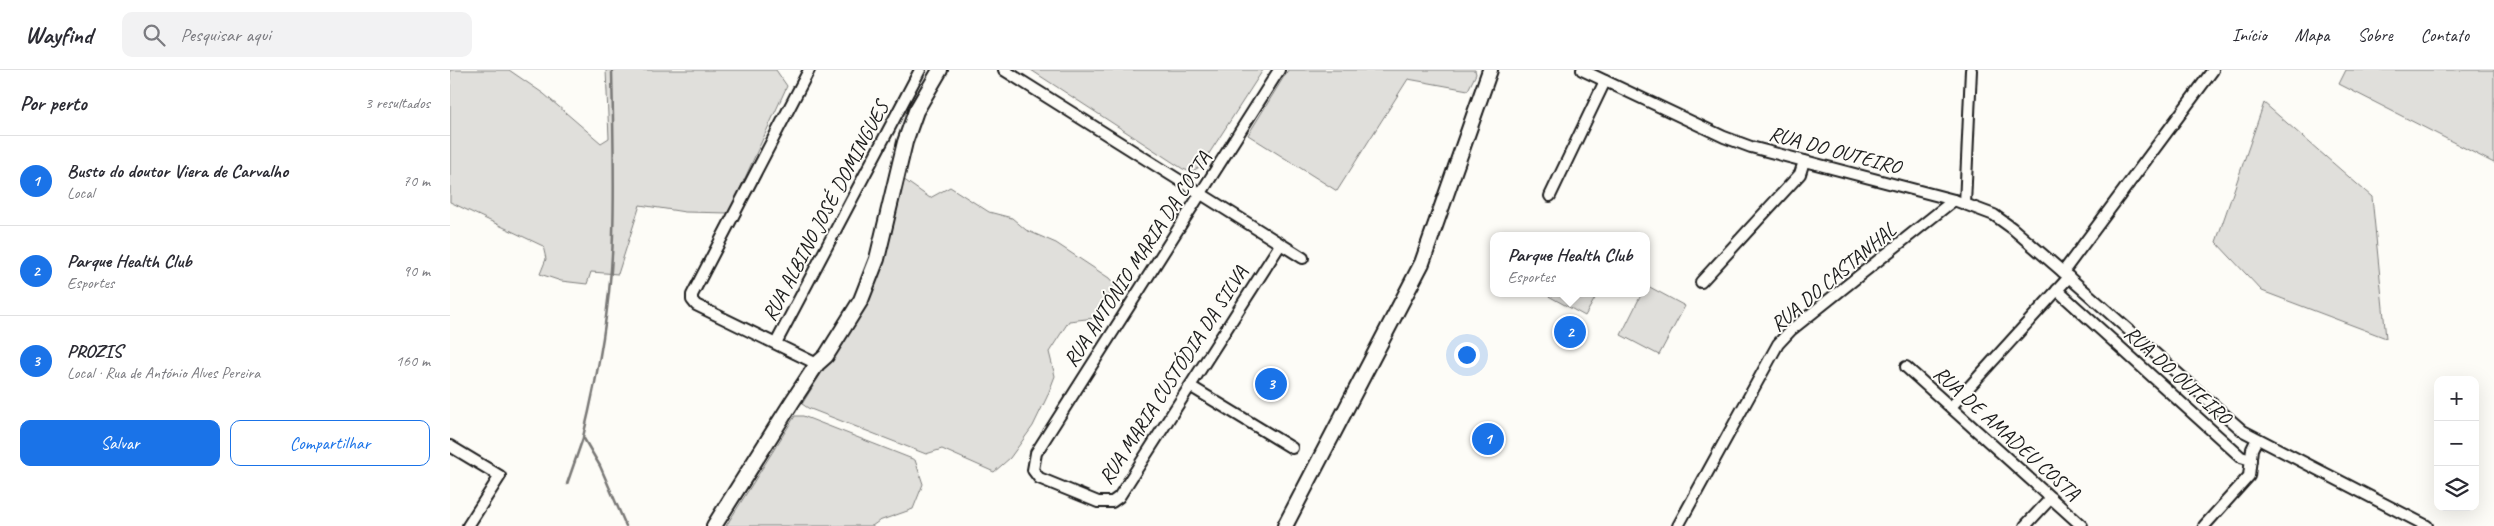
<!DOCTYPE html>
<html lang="pt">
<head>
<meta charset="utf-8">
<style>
  :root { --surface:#fff; --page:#f2f2f3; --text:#2b2b33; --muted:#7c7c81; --line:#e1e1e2; --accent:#1a73e8 }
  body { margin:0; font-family:Caveat,sans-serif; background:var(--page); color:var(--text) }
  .controls { position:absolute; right:15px; bottom:15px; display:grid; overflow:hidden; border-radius:10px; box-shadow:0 5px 20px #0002 }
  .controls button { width:45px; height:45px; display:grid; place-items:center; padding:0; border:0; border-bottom:1px solid var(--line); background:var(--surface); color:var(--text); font:25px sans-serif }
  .you { position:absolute; left:1016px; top:284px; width:18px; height:18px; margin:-12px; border:4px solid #fff; border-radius:50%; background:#1a73e8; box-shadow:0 0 0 8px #1a73e833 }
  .badge { display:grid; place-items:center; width:32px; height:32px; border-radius:50%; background:var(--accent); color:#fff; font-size:16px; font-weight:700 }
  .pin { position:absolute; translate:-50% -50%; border:2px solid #fff; box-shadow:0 1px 5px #0006 }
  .popup { position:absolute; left:1040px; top:162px; width:160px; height:65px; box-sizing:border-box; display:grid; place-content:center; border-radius:10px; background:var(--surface); filter:drop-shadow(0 1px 4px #0005); font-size:16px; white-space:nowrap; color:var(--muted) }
  .popup b { font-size:19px; color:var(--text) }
  .popup::after { content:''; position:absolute; left:50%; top:100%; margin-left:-10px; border:10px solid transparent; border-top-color:var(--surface) }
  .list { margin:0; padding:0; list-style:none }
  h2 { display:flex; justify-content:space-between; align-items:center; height:65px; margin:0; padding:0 20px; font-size:21px }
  h2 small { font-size:16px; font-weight:400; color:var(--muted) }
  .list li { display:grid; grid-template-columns:32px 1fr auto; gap:15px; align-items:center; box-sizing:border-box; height:90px; padding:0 20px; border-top:1px solid var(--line) }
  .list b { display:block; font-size:19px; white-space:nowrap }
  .list p { margin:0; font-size:16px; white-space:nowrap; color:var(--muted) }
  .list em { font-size:16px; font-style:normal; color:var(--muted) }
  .actions { display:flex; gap:10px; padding:15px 20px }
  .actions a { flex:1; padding:11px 0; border:1px solid var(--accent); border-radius:10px; text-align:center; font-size:18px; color:var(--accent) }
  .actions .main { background:var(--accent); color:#fff }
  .icon { flex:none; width:28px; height:28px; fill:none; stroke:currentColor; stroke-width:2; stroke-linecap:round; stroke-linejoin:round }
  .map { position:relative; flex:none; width:2044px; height:456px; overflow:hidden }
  header { display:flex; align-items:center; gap:30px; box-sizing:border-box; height:70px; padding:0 25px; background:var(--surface); border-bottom:1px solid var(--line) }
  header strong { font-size:24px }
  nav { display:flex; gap:28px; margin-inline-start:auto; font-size:18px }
  .search { width:350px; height:45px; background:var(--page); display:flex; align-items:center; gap:12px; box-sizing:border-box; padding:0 18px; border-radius:10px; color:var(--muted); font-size:19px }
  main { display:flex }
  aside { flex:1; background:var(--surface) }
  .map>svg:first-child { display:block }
</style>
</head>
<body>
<header>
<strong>Wayfind</strong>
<div class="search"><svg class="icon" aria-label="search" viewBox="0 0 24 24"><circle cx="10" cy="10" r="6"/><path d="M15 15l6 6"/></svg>Pesquisar aqui</div>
<nav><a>Início</a><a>Mapa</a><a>Sobre</a><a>Contato</a></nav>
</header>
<main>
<aside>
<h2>Por perto<small>3 resultados</small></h2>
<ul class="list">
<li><span class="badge">1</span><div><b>Busto do doutor Viera de Carvalho</b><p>Local</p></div><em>70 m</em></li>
<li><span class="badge">2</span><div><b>Parque Health Club</b><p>Esportes</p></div><em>90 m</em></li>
<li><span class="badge">3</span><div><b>PROZIS</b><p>Local · Rua de António Alves Pereira</p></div><em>160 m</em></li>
</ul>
<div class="actions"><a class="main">Salvar</a><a>Compartilhar</a></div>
</aside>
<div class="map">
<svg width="2044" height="456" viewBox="0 0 2044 456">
  <rect width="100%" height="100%" fill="#fdfcf7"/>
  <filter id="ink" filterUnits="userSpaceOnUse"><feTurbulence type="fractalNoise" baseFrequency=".02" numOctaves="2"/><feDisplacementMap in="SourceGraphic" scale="10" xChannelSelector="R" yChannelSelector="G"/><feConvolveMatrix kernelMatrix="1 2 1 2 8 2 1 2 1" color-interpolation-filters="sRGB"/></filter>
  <g filter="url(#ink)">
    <g fill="#e0dfdb" stroke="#7e7e7c">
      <path d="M0 0H59L94 24 151 73 159 68 156 0H326L337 16 279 143 235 142 190 135 168 204 141 202 137 214 111 211 90 204 96 189 93 176 0 132Z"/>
      <path d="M581 0H813L751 96 741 102 733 99Z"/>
      <path d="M838 0H1025L1026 4 1018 20 958 9 887 121 798 65Z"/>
      <path d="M1896 0H2044V93L1889 14Z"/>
      <path d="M1814 33 1922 127 1936 268 1812 221 1766 172Z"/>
      <path d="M453 109 480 128 500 117 539 142 562 148 576 160 606 173 659 208 665 215 645 248 619 251 599 282 605 306 597 327 583 356 560 388 544 402 492 379 476 384 358 338 352 334 423 220Z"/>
      <path d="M1196 215 1235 236 1209 285 1171 265 1192 223H1196Z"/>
      <path d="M1093 223H1148L1135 246Z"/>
      <path d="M345 346H353L465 390 473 414 463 439 429 451 422 456H276Z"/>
    </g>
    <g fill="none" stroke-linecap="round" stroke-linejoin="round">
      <g stroke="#797876" stroke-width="2.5">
        <path d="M162 0C163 55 165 109 163 164 161 232 149 301 133 367L150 396 176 456"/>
        <path d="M117 414 133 368"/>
      </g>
      <defs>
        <g id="minor">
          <path d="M359 0 242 225V230L246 235 367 294"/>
          <path d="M554 0 853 188"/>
          <path d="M829 0 586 383 583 400 589 408 648 432H662L669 427 830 175"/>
          <path d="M1132 0 1274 67 1301 77 1504 130 1544 145 1562 158 1613 202 1793 361 1977 456"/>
          <path d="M1100 126 1155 11"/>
          <path d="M1515 134 1521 0"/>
          <path d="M1613 202 1763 0"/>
          <path d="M1251 212 1350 104 1354 91"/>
          <path d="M1607 220 1791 387 1801 390"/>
          <path d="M326 273 470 0"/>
          <path d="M1456 297 1632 456"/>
          <path d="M740 316 842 378"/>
          <path d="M1501 337 1619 207"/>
          <path d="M0 376 50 406 18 456"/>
          <path d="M1228 456 1328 274 1341 260 1504 130"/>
          <path d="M1575 456 1601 428"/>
          <path d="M1754 456 1799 406 1802 379 1807 369"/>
        </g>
        <g id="major">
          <path d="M264 456 342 332 367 294 376 286 411 230 427 189 455 72 466 41 490 0"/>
          <path d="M835 456 972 193 1040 0"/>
        </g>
      </defs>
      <use href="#minor" stroke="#1c1c1c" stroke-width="14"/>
      <use href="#major" stroke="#1c1c1c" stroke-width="18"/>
      <use href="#minor" stroke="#fdfcf7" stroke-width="10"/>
      <use href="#major" stroke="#fdfcf7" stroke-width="14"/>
    </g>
  </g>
  <g text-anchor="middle" stroke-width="4" stroke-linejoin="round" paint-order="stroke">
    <g font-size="21" fill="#1c1c1c" stroke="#fdfcf7">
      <text transform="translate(1385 80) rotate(15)" y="7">RUA DO OUTEIRO</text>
      <text transform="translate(375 141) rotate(-62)" y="7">RUA ALBINO JOSÉ DOMINGUES</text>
      <text transform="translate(687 189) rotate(-57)" y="7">RUA ANTÓNIO MARIA DA COSTA</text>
      <text transform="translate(1383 207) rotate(-40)" y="7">RUA DO CASTANHAL</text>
      <text transform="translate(723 305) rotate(-57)" y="7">RUA MARIA CUSTÓDIA DA SILVA</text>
      <text transform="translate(1728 305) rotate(42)" y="7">RUA DO OUTEIRO</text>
      <text transform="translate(1557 363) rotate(42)" y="7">RUA DE AMADEU COSTA</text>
    </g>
  </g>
</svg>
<div class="controls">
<button>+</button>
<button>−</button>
<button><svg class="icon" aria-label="layers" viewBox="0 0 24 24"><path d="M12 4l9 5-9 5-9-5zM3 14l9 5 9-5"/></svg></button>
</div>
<div class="you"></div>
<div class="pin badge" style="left:1038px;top:369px">1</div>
<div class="pin badge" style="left:1120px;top:262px">2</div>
<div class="popup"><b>Parque Health Club</b>Esportes</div>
<div class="pin badge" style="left:821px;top:314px">3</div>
</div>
</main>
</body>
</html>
